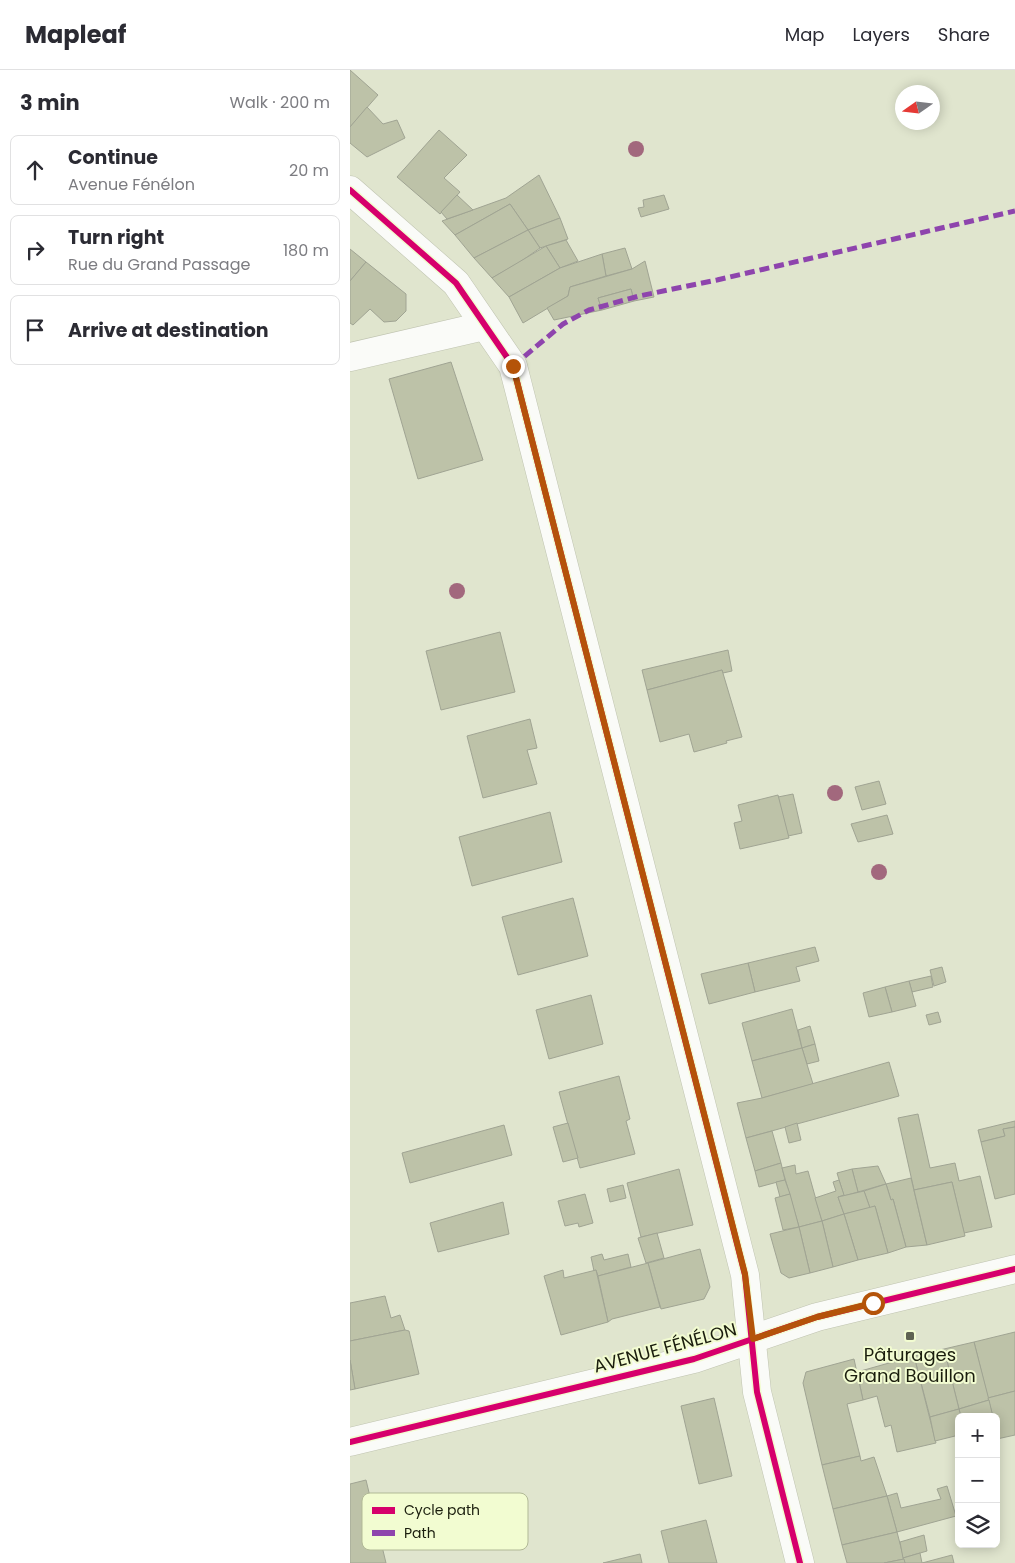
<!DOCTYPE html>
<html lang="en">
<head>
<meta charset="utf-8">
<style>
  :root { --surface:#fff; --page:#f2f2f3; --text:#2b2b33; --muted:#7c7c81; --line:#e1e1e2 }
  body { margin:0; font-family:Poppins,sans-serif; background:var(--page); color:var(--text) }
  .controls { position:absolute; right:15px; bottom:15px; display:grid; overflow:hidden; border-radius:8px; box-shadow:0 2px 12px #0003 }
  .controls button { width:45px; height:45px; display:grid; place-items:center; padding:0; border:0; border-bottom:1px solid var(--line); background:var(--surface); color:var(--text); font:25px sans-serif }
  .compass { position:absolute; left:545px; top:15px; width:45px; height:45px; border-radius:50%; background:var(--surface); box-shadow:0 2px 12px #0003; rotate:256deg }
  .stop { position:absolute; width:15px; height:15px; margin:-11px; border:4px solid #b45309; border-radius:50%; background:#fff }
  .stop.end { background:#b45309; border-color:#fff; box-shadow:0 1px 5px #0008 }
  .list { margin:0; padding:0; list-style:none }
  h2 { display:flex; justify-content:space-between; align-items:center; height:65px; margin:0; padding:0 20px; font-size:21px }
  h2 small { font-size:16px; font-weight:400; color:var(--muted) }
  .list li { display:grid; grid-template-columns:32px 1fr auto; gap:15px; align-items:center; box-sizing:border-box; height:70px; margin:0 10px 10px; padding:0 10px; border:1px solid var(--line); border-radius:8px }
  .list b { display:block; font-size:19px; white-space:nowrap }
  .list p { margin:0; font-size:16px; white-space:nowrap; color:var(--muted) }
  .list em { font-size:16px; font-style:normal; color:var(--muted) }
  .icon { flex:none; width:28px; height:28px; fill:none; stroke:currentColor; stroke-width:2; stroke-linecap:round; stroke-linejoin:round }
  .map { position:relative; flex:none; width:665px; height:1493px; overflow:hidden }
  header { display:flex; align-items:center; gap:30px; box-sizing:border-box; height:70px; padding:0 25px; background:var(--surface); border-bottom:1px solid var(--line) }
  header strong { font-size:24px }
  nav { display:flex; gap:28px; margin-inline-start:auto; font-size:18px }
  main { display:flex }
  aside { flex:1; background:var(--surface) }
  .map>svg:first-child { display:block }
</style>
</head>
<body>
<header>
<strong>Mapleaf</strong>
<nav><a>Map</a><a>Layers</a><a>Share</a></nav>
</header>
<main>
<aside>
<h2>3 min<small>Walk · 200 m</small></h2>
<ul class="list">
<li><svg class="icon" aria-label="ahead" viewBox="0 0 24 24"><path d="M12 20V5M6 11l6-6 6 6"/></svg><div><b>Continue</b><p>Avenue Fénélon</p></div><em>20 m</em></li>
<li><svg class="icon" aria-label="right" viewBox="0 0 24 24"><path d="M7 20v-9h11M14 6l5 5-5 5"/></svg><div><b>Turn right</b><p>Rue du Grand Passage</p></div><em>180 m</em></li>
<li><svg class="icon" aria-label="arrive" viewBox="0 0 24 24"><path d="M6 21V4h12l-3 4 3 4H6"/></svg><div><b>Arrive at destination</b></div></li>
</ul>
</aside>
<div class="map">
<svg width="665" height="1493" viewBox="0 0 665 1493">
  <rect width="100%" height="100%" fill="#e0e5ce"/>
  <g fill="#bdc2a8" stroke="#a0a493">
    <path d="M0 0 28 25 0 57Z"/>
    <path d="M17 37 33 54 47 50 55 68 17 87 0 73V57Z"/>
    <path d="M89 60 117 85 94 108 110 122 90 144 47 107Z"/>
    <path d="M189 105 210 148 178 160 160 134 105 165 92 151 156 128Z"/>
    <path d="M107 125 123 140 97 149 91 142Z"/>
    <path d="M314 125 319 139 291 147 288 138 294 137 293 130Z"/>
    <path d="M160 134 178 160 124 188 105 165Z"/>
    <path d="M210 148 218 169 190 178 178 160Z"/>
    <path d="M178 160 190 178 170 192 142 208 124 188Z"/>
    <path d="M216 170 228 191 210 198 196 176Z"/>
    <path d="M196 176 210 198 159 227 142 208Z"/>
    <path d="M275 178 282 199 256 206 252 184Z"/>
    <path d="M0 179 16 192 0 211Z"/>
    <path d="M252 184 256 206 220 217 218 226 173 253 159 227 210 198Z"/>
    <path d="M295 191 304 227 284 231 281 219 248 228 252 240 204 250 197 238 218 226 220 217 282 199Z"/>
    <path d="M16 192 56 224V241L46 251 34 252 20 239 3 255 0 253V211Z"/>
    <path d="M281 219 284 231 252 240 248 228Z"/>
    <path d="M101 292 133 390 68 409 39 309Z"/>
    <path d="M150 562 165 622 91 640 76 581Z"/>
    <path d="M378 580 382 601 373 603 372 600 297 620 292 600Z"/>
    <path d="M372 600 392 667 376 671 377 673 344 682 339 664 310 672 297 620Z"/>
    <path d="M180 649 187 678 177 680 187 714 133 728 117 666Z"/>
    <path d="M529 711 536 734 512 740 505 717Z"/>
    <path d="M443 724 452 763 438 766 428 727Z"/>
    <path d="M428 725 439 768 390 779 384 753 392 751 388 735Z"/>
    <path d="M200 742 212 792 122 816 109 767Z"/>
    <path d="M537 745 543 764 508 772 501 754Z"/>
    <path d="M223 828 238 886 168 905 152 847Z"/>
    <path d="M465 877 469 891 446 897 450 911 405 922 398 893Z"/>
    <path d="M398 893 405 922 359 934 351 904Z"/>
    <path d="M592 897 596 912 584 916 580 900Z"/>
    <path d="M581 906 583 917 562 922 559 911Z"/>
    <path d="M559 911 566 936 542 942 535 917Z"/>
    <path d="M535 917 542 942 519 947 513 923Z"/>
    <path d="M241 925 253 974 199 989 186 940Z"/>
    <path d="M442 939 452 978 402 991 392 953Z"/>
    <path d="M588 942 591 952 579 955 576 945Z"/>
    <path d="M460 956 465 974 452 978 448 960Z"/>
    <path d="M465 974 469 991 457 994 452 978Z"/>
    <path d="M452 978 463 1014 412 1028 402 991Z"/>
    <path d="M539 992 549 1026 396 1068 387 1033 412 1028Z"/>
    <path d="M269 1006 280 1049 276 1051 285 1084 230 1098 209 1022Z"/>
    <path d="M568 1044 580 1098 605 1093 609 1111 630 1106 642 1157 614 1163 602 1112 564 1120 548 1048Z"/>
    <path d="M665 1051V1057L653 1059 655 1066 631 1072 628 1060Z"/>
    <path d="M218 1053 228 1088 213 1092 203 1057Z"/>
    <path d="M447 1053 451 1070 439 1073 435 1057Z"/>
    <path d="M154 1055 162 1085 60 1113 52 1083Z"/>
    <path d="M665 1057V1124L645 1129 631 1072 655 1066 653 1059Z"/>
    <path d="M422 1061 431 1093 405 1101 396 1068Z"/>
    <path d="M431 1093 435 1110 409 1117 405 1101Z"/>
    <path d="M445 1095 446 1104 458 1101 472 1151 449 1157 432 1098Z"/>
    <path d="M528 1096 536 1114 508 1122 502 1099Z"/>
    <path d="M329 1099 343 1155 291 1167 277 1113Z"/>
    <path d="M502 1099 508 1122 494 1126 487 1103Z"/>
    <path d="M561 1108 577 1175 556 1177 543 1129 541 1130 536 1114Z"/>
    <path d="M435 1110 440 1124 430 1127 426 1112Z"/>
    <path d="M489 1110 494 1125 488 1127 494 1144 472 1151 465 1128 486 1121 483 1112Z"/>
    <path d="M602 1112 615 1166 577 1175 564 1120Z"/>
    <path d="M536 1114 541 1130 543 1129 556 1177 538 1183 525 1136 520 1138 514 1121Z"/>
    <path d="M273 1115 276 1128 260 1132 257 1119Z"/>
    <path d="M514 1121 520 1138 494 1144 488 1127Z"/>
    <path d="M235 1124 243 1153 229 1157 228 1153 215 1156 208 1131Z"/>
    <path d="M440 1124 449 1157 433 1160 425 1128Z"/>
    <path d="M153 1132 159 1164 88 1182 80 1153Z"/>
    <path d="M525 1136 538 1183 508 1190 494 1144Z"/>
    <path d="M494 1144 508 1190 483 1197 472 1151Z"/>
    <path d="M472 1151 483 1197 460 1203 449 1157Z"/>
    <path d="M449 1157 460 1203 439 1208 431 1203 420 1164Z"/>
    <path d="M307 1163 314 1188 296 1193 288 1168Z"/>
    <path d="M350 1179 360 1217 354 1229 311 1239 298 1193Z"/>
    <path d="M252 1184 254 1190 278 1184 281 1197 248 1206 246 1200 244 1201 241 1187Z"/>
    <path d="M298 1193 310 1237 262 1249 258 1252 248 1206Z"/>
    <path d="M213 1200 214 1208 246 1200 258 1252 211 1265 194 1206Z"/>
    <path d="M35 1226 41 1248 50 1245 55 1260 0 1271V1233Z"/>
    <path d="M55 1260 59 1261 69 1304 5 1319 0 1290V1271Z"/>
    <path d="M665 1262V1321L638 1328 624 1272Z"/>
    <path d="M624 1272 639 1330 609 1339 594 1279Z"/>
    <path d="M594 1279 609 1339 580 1347 564 1286Z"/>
    <path d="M564 1286 586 1373 547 1382 541 1355 535 1357 527 1326 513 1330 507 1302Z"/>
    <path d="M504 1289 513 1330 497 1334 510 1386 472 1395 453 1313 456 1302Z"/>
    <path d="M0 1290 5 1319 0 1320Z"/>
    <path d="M665 1321V1365L647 1369 646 1347H643L638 1328Z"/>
    <path d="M364 1328 382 1406 349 1414 331 1336Z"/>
    <path d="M639 1330 643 1347H611L609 1339Z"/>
    <path d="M609 1339 611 1347H609V1365L585 1371 580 1347Z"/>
    <path d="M510 1386 511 1391 524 1387 537 1426 483 1439 472 1395Z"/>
    <path d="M16 1410 36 1493H0V1414Z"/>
    <path d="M597 1416 606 1446 547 1462 537 1426 547 1423 551 1438 591 1429 587 1419Z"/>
    <path d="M537 1426 547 1462 492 1475 483 1439Z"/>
    <path d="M356 1450 367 1493H319L311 1461Z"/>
    <path d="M547 1462 554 1489 534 1493H497L492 1475Z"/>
    <path d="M574 1465 577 1481 553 1488 550 1472Z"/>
    <path d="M570 1483 572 1493 602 1485 604 1493H555L553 1488Z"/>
    <path d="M290 1484 292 1493H253Z"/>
    <path d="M554 1489 555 1493H534Z"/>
  </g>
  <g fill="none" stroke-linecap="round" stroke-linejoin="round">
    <defs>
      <path id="minor" d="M0 287 134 256"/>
      <g id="tertiary">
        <path d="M0 120 106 213 163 296 395 1205 407 1322 450 1493"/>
        <path d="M0 1372 344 1289 467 1247 665 1199"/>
      </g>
    </defs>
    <use href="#minor" stroke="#bfc3b0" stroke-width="29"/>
    <use href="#tertiary" stroke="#bfc3b0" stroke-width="29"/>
    <use href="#minor" stroke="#fafbf8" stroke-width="28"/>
    <use href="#tertiary" stroke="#fafbf8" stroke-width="28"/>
    <path stroke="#8e44ad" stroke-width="5" stroke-dasharray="10 5" stroke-linecap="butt" d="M163 296 213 254 239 240 289 226 367 210 665 141"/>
    <defs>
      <g id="cycleway">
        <path d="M0 120 106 213 163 296 395 1205 407 1322 450 1493"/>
        <path d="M0 1372 344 1289 467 1247 665 1199"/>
      </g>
    </defs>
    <use href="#cycleway" stroke="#f2fcd1" stroke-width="9"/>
    <use href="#cycleway" stroke="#d6006c" stroke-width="6"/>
  </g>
  <g fill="#a2687d">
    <circle cx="286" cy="79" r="8"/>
    <circle cx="107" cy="521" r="8"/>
    <circle cx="485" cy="723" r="8"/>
    <circle cx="529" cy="802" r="8"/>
  </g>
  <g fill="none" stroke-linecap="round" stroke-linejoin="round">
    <path stroke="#b45309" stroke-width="6" d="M163 296 395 1204 403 1269 467 1247 523 1233"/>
  </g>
  <rect fill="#5f6351" stroke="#f2fcd1" stroke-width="2" x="555" y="1261" width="10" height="10" rx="2.5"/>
  <g text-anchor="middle" stroke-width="4" stroke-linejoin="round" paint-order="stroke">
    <g font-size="18" fill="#1a1d0d" stroke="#f2fcd1">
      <text transform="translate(315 1278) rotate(-15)" y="6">AVENUE FÉNÉLON</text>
    </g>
    <g font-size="18" fill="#1a1d0d" stroke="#f2fcd1">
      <text x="560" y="1291">Pâturages<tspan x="560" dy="21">Grand Bouillon</tspan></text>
    </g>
  </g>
  <rect x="12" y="1423" width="166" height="57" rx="8" fill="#f2fcd1" stroke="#b1b996" stroke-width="1"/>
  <rect x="22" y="1437" width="23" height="7" fill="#d6006c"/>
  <rect x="22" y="1460" width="23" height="6" fill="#8e44ad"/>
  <g font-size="14" fill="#1a1d0d">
    <text x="54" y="1445">Cycle path</text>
    <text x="54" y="1468">Path</text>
  </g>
</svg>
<div class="controls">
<button>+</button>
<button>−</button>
<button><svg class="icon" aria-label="layers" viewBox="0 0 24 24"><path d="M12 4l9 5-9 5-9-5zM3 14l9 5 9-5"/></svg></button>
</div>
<svg class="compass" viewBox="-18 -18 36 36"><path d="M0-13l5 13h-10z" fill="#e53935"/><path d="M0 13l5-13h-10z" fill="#7c7c81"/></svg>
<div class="stop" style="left:523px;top:1233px"></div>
<div class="stop end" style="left:163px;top:296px"></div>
</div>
</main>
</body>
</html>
